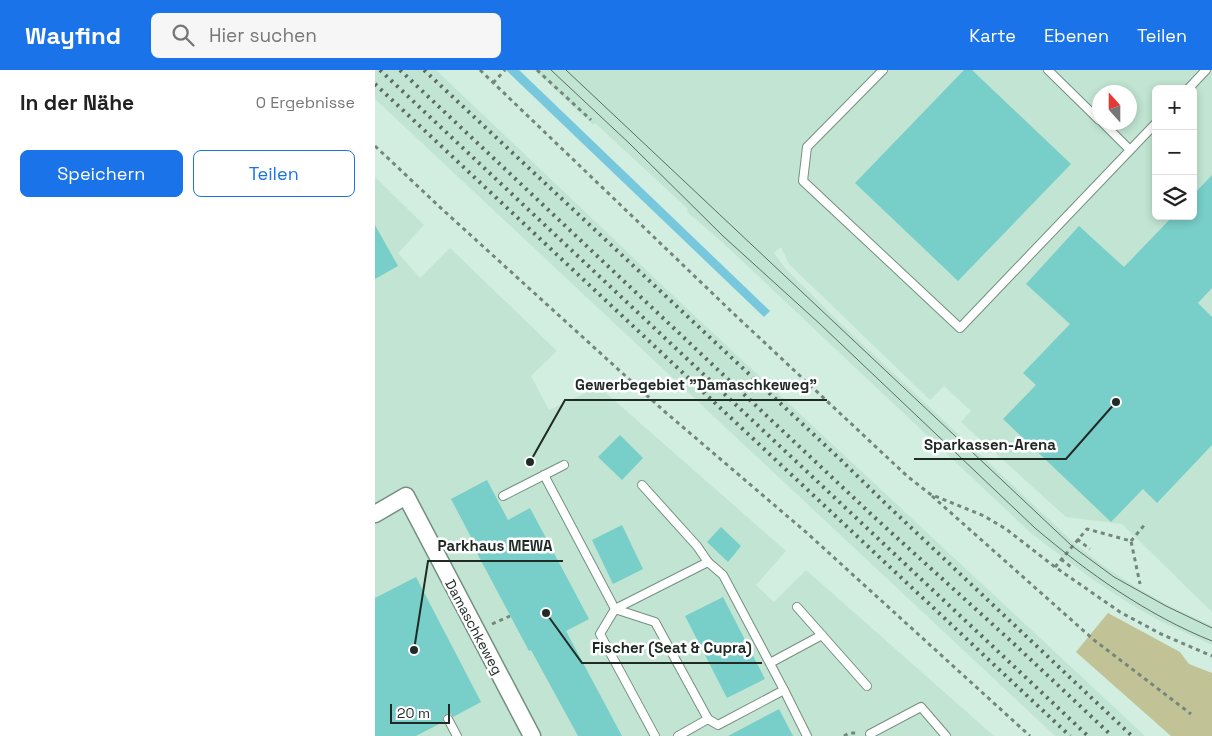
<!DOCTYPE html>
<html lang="de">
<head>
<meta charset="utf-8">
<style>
  :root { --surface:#fff; --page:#f6f6f6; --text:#222; --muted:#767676; --line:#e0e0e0; --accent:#1a73e8 }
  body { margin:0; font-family:"Space Grotesk",sans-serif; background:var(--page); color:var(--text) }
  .controls { position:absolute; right:15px; top:15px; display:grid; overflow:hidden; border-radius:8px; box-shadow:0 2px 8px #0003 }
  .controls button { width:45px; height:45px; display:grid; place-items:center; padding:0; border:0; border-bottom:1px solid var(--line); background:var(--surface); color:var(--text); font:25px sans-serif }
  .compass { position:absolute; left:717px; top:15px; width:45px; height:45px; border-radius:50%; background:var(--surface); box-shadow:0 2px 8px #0003; rotate:339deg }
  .scale { position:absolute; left:15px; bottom:12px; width:60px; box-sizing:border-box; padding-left:5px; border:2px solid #212b26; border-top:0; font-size:14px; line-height:18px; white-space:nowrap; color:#212b26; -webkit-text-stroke:4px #fff; paint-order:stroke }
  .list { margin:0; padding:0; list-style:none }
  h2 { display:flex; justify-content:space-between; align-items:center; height:65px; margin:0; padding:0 20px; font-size:21px }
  h2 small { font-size:16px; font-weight:400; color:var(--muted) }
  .actions { display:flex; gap:10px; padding:15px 20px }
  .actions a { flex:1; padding:11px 0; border:1px solid var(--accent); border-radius:8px; text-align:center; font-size:18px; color:var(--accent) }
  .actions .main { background:var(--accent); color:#fff }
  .icon { flex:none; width:28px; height:28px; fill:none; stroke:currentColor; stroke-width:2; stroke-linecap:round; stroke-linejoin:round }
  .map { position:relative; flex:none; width:837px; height:666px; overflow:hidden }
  header { display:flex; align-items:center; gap:30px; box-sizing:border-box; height:70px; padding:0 25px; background:var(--accent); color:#fff }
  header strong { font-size:24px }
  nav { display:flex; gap:28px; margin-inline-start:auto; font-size:18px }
  .search { width:350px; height:45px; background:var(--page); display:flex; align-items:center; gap:12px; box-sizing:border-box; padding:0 18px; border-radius:8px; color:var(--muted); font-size:19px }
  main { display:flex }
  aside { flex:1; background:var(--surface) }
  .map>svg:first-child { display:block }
</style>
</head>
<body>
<header>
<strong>Wayfind</strong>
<div class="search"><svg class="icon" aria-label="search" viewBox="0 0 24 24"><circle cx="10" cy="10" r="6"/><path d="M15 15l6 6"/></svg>Hier suchen</div>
<nav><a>Karte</a><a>Ebenen</a><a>Teilen</a></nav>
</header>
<main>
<aside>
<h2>In der Nähe<small>0 Ergebnisse</small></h2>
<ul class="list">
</ul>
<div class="actions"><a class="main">Speichern</a><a>Teilen</a></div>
</aside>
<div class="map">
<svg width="837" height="666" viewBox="0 0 837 666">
  <rect width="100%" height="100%" fill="#d2eee0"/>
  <g fill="#c1e5d2" fill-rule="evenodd">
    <path d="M0 0H61L306 233 770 666H680L0 29Z"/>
    <path d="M159 0H837V542L747 454 691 447 586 352 596 341 569 316 555 330 414 194 406 177 399 183 410 198 463 251 699 473 730 497 761 517 791 534 837 556V575L783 550 752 532 720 511 657 464 346 171 312 142 313 139 220 53 218 55ZM781 19H818V146H781ZM724 22H754V52H724Z"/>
    <path d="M0 107 49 155 23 183 45 208 75 178 182 281 156 306 174 340 224 317 411 481 381 515 399 532 431 500 619 666H0Z"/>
  </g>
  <path fill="#c1c295" d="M733 543 805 582 814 594 837 603V666H796L701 582Z"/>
  <path fill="#77c7dd" d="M131 0H144L395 241 389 247Z"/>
  <g fill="#78cec8">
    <path d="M589 0H597L696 94 583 211 480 113Z"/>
    <path d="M837 105V218L823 233 837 247V375L782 433 768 419 736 452 628 349 661 315 648 303 695 254 651 214 704 156 749 197 798 146H818V125Z"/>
    <path d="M0 155 23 196 0 209Z"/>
    <path d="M245 365 268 388 247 410 223 387Z"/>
    <path d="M112 410 133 450 155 438 214 549 191 561 247 666H203L156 580 154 581 95 470 97 469 76 429Z"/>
    <path d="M247 455 268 499 238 514 217 470Z"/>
    <path d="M346 457 366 476 353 492 332 472Z"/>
    <path d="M41 507 106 632 78 647 76 644H71L68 646V652L41 666H0V528Z"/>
    <path d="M348 527 390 609 352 628 310 546Z"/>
    <path d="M404 639 418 666H353Z"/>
  </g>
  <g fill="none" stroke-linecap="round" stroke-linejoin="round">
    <defs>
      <g id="lane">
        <path d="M508 0 432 77 428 111 585 258 781 53"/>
        <path d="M673 0 724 50"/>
        <path d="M813 19 831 0"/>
        <path d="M727 52 755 80"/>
        <path d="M169 405 240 539 225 564 280 666"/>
        <path d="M128 426 189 395"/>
        <path d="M333 492 348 505 409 620"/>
        <path d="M422 537 492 616"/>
        <path d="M240 539 280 552 333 649 343 655 409 620 432 666"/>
        <path d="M240 539 333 492 322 476 267 415"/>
        <path d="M395 593 447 565"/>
        <path d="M73 649 82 666"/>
        <path d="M303 666 333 649"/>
        <path d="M496 666 495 664 546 637 571 666"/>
      </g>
      <path id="street" d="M0 444 31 426 157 666"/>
    </defs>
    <use href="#lane" stroke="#758f82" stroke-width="10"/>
    <use href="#street" stroke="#758f82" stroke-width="19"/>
    <g stroke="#74867d" stroke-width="3" stroke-dasharray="4 4" stroke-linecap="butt">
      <path d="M105 0 359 244 532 406 555 424 609 446 631 459 680 497 745 542 786 564 837 586"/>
      <path d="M162 0 216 50"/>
      <path d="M118 13 130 0"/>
      <path d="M0 76 68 140 289 341 432 463 655 666"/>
      <path d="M557 426 719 570 816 644"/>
      <path d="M702 469 715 479"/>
      <path d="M756 471 771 453"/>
      <path d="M686 489 696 497"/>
      <path d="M680 497 712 459 756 471 765 514"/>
      <path d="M117 554 135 546"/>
      <path d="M469 666 474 663H482"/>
    </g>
    <use href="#lane" stroke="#fff" stroke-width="8"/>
    <use href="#street" stroke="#fff" stroke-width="16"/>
    <g stroke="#5b6b63" stroke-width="1">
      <path d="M176 0 255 74 348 166 445 254 660 458C713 503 772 545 837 571"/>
      <path d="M191 0 697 476 739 507 791 536 837 558"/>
    </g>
    <g stroke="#5b6b63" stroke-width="4" stroke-dasharray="2.5 5" stroke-linecap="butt">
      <path d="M5 0 713 666"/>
      <path d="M25 0 498 446 637 572 737 666"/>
      <path d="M49 0 466 390 511 434 757 666"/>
      <path d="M0 14 695 666"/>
    </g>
  </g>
  <g text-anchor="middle" stroke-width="5" stroke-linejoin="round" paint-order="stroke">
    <g font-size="14" fill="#212b26" stroke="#fff">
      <text transform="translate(99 557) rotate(62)" y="5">Damaschkeweg</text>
    </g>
  </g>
  <path fill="none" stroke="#212b26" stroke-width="2" d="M155 392L190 330H452M741 332L691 389H539M39 580L53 491H188M171 543L207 593H387"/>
  <g fill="#212b26" stroke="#fff" stroke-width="2">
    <circle cx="155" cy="392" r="5"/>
    <circle cx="741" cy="332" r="5"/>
    <circle cx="39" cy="580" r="5"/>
    <circle cx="171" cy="543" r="5"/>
  </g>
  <g font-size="15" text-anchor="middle" font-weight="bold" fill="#212b26" stroke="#fff" stroke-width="5" stroke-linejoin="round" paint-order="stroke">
    <text x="321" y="320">Gewerbegebiet "Damaschkeweg"</text>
    <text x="615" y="380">Sparkassen-Arena</text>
    <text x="120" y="481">Parkhaus MEWA</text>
    <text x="297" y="583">Fischer (Seat &amp; Cupra)</text>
  </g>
</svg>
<div class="controls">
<button>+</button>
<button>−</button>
<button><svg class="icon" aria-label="layers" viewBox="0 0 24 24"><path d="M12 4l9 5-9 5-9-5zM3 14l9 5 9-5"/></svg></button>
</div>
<svg class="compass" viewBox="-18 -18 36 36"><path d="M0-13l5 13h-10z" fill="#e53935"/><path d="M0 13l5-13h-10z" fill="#767676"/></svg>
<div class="scale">20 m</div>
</div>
</main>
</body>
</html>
